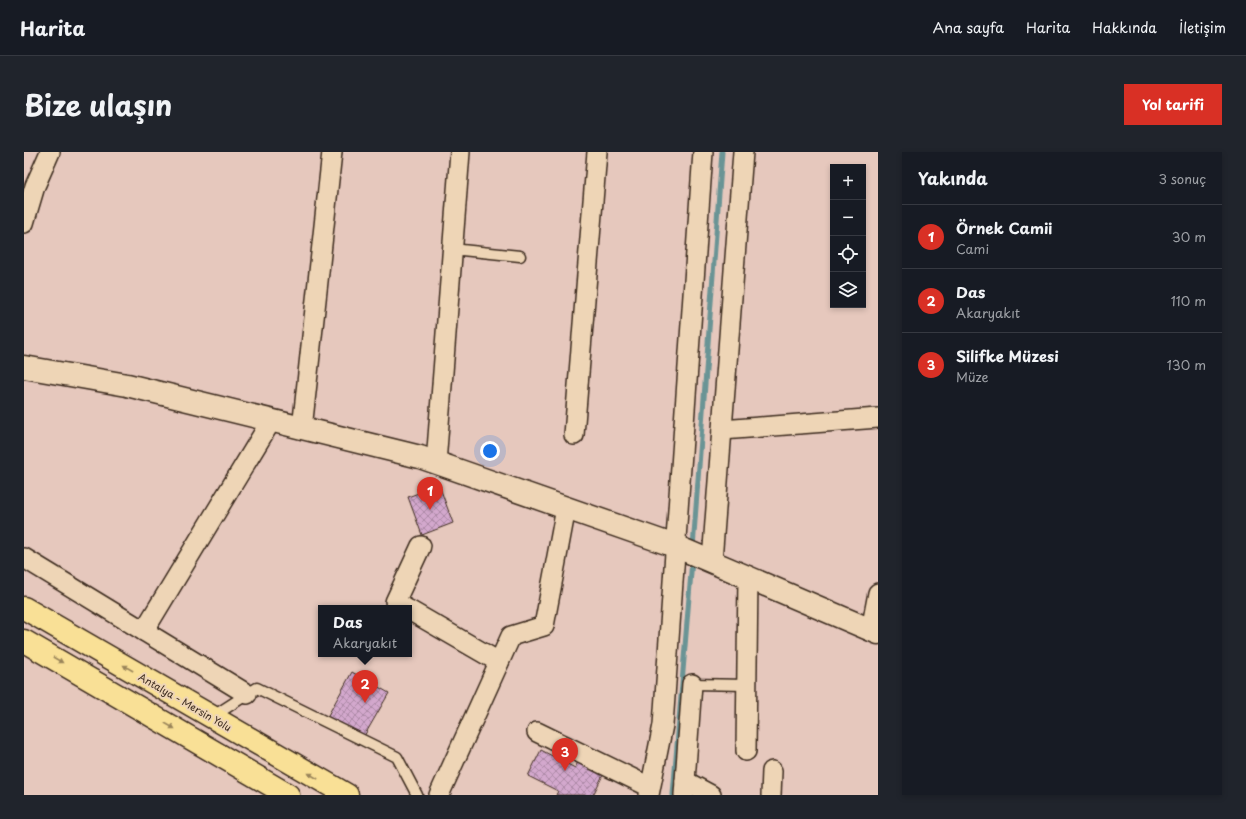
<!DOCTYPE html>
<html lang="tr">
<head>
<meta charset="utf-8">
<style>
  :root { --surface:#171b24; --page:#20242c; --text:#f1f3f6; --muted:#9ea1a6; --line:#363941; --accent:#d93025 }
  body { margin:0; font-family:"Playpen Sans",sans-serif; background:var(--page); color:var(--text) }
  .controls { position:absolute; right:12px; top:12px; display:grid; overflow:hidden; border-radius:0px; box-shadow:0 2px 6px #0003 }
  .controls button { width:36px; height:36px; display:grid; place-items:center; padding:0; border:0; border-bottom:1px solid var(--line); background:var(--surface); color:var(--text); font:20px sans-serif }
  .you { position:absolute; left:466px; top:299px; width:14px; height:14px; margin:-10px; border:3px solid #fff; border-radius:50%; background:#1a73e8; box-shadow:0 0 0 6px #1a73e833 }
  .badge { display:grid; place-items:center; width:26px; height:26px; border-radius:50%; background:var(--accent); color:#fff; font-size:13px; font-weight:700 }
  .pin { position:absolute; translate:-50% -33px; filter:drop-shadow(0 1px 2px #0008) }
  .pin::after { content:''; position:absolute; top:21px; width:14px; height:12px; background:inherit; clip-path:polygon(0 0,100% 0,50% 100%) }
  .popup { position:absolute; left:294px; top:453px; width:94px; height:52px; box-sizing:border-box; display:grid; place-content:center; border-radius:0px; background:var(--surface); filter:drop-shadow(0 1px 3px #0005); font-size:13px; white-space:nowrap; color:var(--muted) }
  .popup b { font-size:15px; color:var(--text) }
  .popup::after { content:''; position:absolute; left:50%; top:100%; margin-left:-8px; border:8px solid transparent; border-top-color:var(--surface) }
  .list { margin:0; padding:0; list-style:none }
  h2 { display:flex; justify-content:space-between; align-items:center; height:52px; margin:0; padding:0 16px; font-size:17px }
  h2 small { font-size:13px; font-weight:400; color:var(--muted) }
  .list li { display:grid; grid-template-columns:26px 1fr auto; gap:12px; align-items:center; box-sizing:border-box; height:64px; padding:0 16px; border-top:1px solid var(--line) }
  .list b { display:block; font-size:15px; white-space:nowrap }
  .list p { margin:0; font-size:13px; white-space:nowrap; color:var(--muted) }
  .list em { font-size:13px; font-style:normal; color:var(--muted) }
  .icon { flex:none; width:22px; height:22px; fill:none; stroke:currentColor; stroke-width:2; stroke-linecap:round; stroke-linejoin:round }
  .map { position:relative; flex:none; width:854px; height:643px; overflow:hidden; border-radius:0px }
  header { display:flex; align-items:center; gap:24px; box-sizing:border-box; height:56px; padding:0 20px; background:var(--surface); border-bottom:1px solid var(--line) }
  header strong { font-size:19px }
  nav { display:flex; gap:22px; margin-inline-start:auto; font-size:14px }
  .intro { display:flex; align-items:center; justify-content:space-between; box-sizing:border-box; height:96px; padding:0 24px }
  h1 { margin:0; font-size:28px }
  .button { padding:10px 18px; border-radius:0px; background:var(--accent); color:#fff; font-size:14px; font-weight:700 }
  main { display:flex; gap:24px; padding:0 24px }
  aside { flex:1; background:var(--surface); border-radius:0px; box-shadow:0 2px 6px #0003 }
  .map>svg:first-child { display:block }
</style>
</head>
<body>
<header>
<strong>Harita</strong>
<nav><a>Ana sayfa</a><a>Harita</a><a>Hakkında</a><a>İletişim</a></nav>
</header>
<div class="intro"><h1>Bize ulaşın</h1><a class="button">Yol tarifi</a></div>
<main>
<div class="map">
<svg width="854" height="643" viewBox="0 0 854 643">
  <defs>
    <pattern id="building-cross-hatch" width="8" height="8" patternUnits="userSpaceOnUse"><rect width="8" height="8" fill="#d3a8cd"/><path d="M0 0l8 8M0 8l8-8" fill="none" stroke="#ac89a6"/></pattern>
  </defs>
  <rect width="100%" height="100%" fill="#e6c8bd"/>
  <filter id="ink" filterUnits="userSpaceOnUse"><feTurbulence type="fractalNoise" baseFrequency=".025" numOctaves="2"/><feDisplacementMap in="SourceGraphic" scale="8" xChannelSelector="R" yChannelSelector="G"/><feConvolveMatrix kernelMatrix="1 2 1 2 8 2 1 2 1" color-interpolation-filters="sRGB"/></filter>
  <g filter="url(#ink)">
    <g fill="none" stroke-linecap="round" stroke-linejoin="round">
      <g stroke="#6a9495" stroke-width="5">
        <path d="M669 396 698 0"/>
        <path d="M649 643 668 408"/>
      </g>
    </g>
    <g fill="url(#building-cross-hatch)" stroke="#3b2a1e">
      <path d="M415 333 429 371 398 383 384 345Z"/>
      <path d="M328 520 365 541 339 586 303 565Z"/>
      <path d="M517 598 551 616 555 608 580 621 569 643H532L534 639 504 624Z"/>
    </g>
    <g fill="none" stroke-linecap="round" stroke-linejoin="round">
      <defs>
        <g id="lane">
          <path d="M428 97 496 104"/>
          <path d="M668 532 723 533"/>
          <path d="M188 565 233 536 373 605 393 643"/>
        </g>
        <g id="street">
          <path d="M0 71 11 34 26 0"/>
          <path d="M278 277 308 0"/>
          <path d="M698 278 854 266"/>
          <path d="M550 283 573 0"/>
          <path d="M412 311 436 0"/>
          <path d="M0 406 223 542"/>
          <path d="M688 409 719 0"/>
          <path d="M381 456 371 450 397 394"/>
          <path d="M385 458 475 510"/>
          <path d="M847 478 854 441"/>
          <path d="M120 479 247 269"/>
          <path d="M513 580 626 635"/>
          <path d="M722 599 724 424"/>
          <path d="M661 629 687 643"/>
          <path d="M415 643 487 484 520 474 542 356"/>
          <path d="M625 643 639 573 679 0"/>
          <path d="M660 643 668 532"/>
          <path d="M747 643 748 619"/>
        </g>
        <path id="secondary" d="M0 215 103 233 396 305 651 394 854 481"/>
        <g id="highway">
          <path d="M0 456 323 643"/>
          <path d="M0 489 264 643"/>
        </g>
      </defs>
      <use href="#lane" stroke="#3b2a1e" stroke-width="13"/>
      <use href="#street" stroke="#3b2a1e" stroke-width="22"/>
      <use href="#secondary" stroke="#3b2a1e" stroke-width="25"/>
      <use href="#highway" stroke="#3b2a1e" stroke-width="25"/>
      <use href="#lane" stroke="#eed5b6" stroke-width="10"/>
      <use href="#street" stroke="#eed5b6" stroke-width="19"/>
      <use href="#secondary" stroke="#eed5b6" stroke-width="22"/>
      <use href="#highway" stroke="#f9e096" stroke-width="22"/>
    </g>
    <defs><path id="oneway-solid" d="M-6-.8H1V-3.2L6.5 0L1 3.2V.8H-6Z"/></defs>
    <g fill="#9a855a">
      <use href="#oneway-solid" transform="translate(34 508) rotate(30)"/>
      <use href="#oneway-solid" transform="translate(104 516) rotate(-150)"/>
      <use href="#oneway-solid" transform="translate(146 574) rotate(30)"/>
      <use href="#oneway-solid" transform="translate(289 624) rotate(-150)"/>
    </g>
  </g>
  <g text-anchor="middle" stroke-width="4" stroke-linejoin="round" paint-order="stroke">
    <g font-size="10" fill="#3b2a1e" stroke="#eed5b6">
      <text transform="translate(161 550) rotate(30)" y="4">Antalya - Mersin Yolu</text>
    </g>
  </g>
</svg>
<div class="controls">
<button>+</button>
<button>−</button>
<button><svg class="icon" aria-label="locate" viewBox="0 0 24 24"><circle cx="12" cy="12" r="6"/><path d="M12 2v4M12 18v4M2 12h4M18 12h4"/></svg></button>
<button><svg class="icon" aria-label="layers" viewBox="0 0 24 24"><path d="M12 4l9 5-9 5-9-5zM3 14l9 5 9-5"/></svg></button>
</div>
<div class="you"></div>
<div class="pin badge" style="left:406px;top:358px">1</div>
<div class="pin badge" style="left:341px;top:551px">2</div>
<div class="popup"><b>Das</b>Akaryakıt</div>
<div class="pin badge" style="left:541px;top:619px">3</div>
</div>
<aside>
<h2>Yakında<small>3 sonuç</small></h2>
<ul class="list">
<li><span class="badge">1</span><div><b>Örnek Camii</b><p>Cami</p></div><em>30 m</em></li>
<li><span class="badge">2</span><div><b>Das</b><p>Akaryakıt</p></div><em>110 m</em></li>
<li><span class="badge">3</span><div><b>Silifke Müzesi</b><p>Müze</p></div><em>130 m</em></li>
</ul>
</aside>
</main>
</body>
</html>
